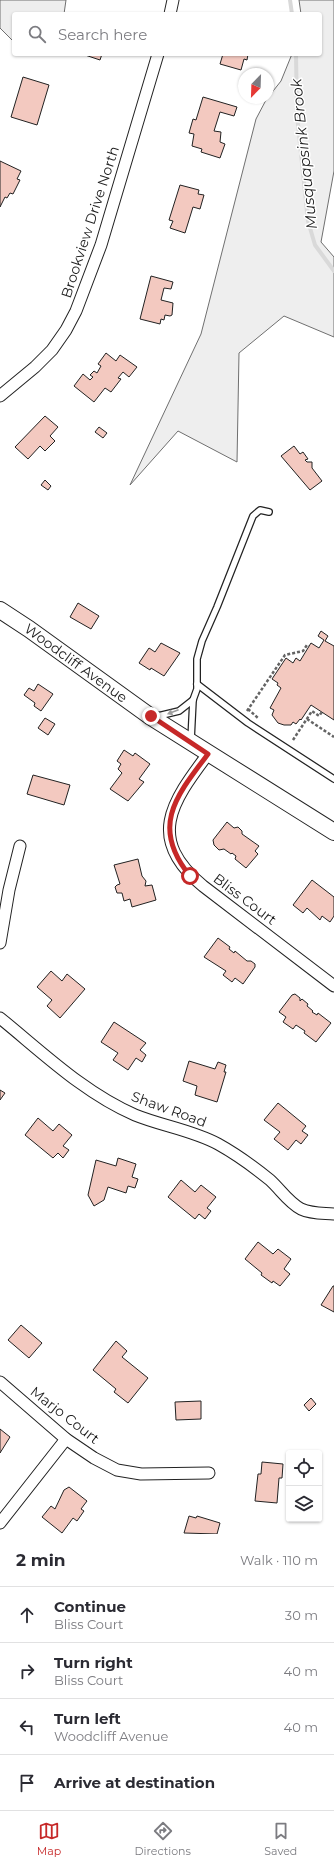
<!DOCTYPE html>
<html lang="en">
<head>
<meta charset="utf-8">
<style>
  :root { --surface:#fff; --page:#f2f2f3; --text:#2b2b33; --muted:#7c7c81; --line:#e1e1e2; --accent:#c62828 }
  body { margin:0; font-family:Montserrat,sans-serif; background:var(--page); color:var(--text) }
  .controls { position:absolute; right:12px; bottom:12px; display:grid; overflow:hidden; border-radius:4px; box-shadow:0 1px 3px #0004 }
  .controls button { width:36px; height:36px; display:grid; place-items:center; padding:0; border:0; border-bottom:1px solid var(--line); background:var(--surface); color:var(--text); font:20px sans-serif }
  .compass { position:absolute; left:238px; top:68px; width:36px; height:36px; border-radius:50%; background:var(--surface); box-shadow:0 1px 3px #0004; rotate:203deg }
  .stop { position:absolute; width:12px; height:12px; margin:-9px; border:3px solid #c62828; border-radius:50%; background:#fff }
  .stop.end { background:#c62828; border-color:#fff; box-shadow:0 1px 4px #0008 }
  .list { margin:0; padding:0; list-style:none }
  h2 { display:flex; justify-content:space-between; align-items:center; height:52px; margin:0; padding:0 16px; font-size:17px }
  h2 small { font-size:13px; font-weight:400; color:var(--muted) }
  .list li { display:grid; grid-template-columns:26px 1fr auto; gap:12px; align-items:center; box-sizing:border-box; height:56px; padding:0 16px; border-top:1px solid var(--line) }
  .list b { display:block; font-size:15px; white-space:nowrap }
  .list p { margin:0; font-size:13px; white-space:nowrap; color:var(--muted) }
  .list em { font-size:13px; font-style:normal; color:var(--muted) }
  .icon { flex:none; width:22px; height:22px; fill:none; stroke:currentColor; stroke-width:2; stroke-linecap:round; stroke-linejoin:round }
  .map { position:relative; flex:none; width:334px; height:1534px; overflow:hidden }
  .search { position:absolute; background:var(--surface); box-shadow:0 1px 3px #0004; left:12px; right:12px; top:12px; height:44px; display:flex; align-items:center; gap:10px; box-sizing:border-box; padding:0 14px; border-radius:4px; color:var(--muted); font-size:15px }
  .sheet { height:276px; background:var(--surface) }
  nav { display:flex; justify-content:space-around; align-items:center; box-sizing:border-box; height:56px; border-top:1px solid var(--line); background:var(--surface); font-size:11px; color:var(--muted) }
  nav a { display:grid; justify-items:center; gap:2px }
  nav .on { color:var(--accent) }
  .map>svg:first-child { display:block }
</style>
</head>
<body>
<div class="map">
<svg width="334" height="1534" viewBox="0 0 334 1534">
  <rect width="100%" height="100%" fill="#fff"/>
  <g fill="#eee" stroke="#6f6f6f">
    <path d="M0 0H66L64 14H14V42L0 28Z"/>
    <path d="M299 0H334V171L321 242 334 257V337L284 316 239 353 237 462 178 431 130 485 201 334 256 119 266 100 281 81 292 54H320V14H301Z"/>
  </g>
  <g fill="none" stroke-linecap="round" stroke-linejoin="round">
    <g stroke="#d9d9d9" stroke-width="4">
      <path d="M290 0 292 14"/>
      <path d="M296 54 297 115 308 221 315 245 334 271"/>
    </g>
  </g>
  <g fill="#f3c9c0" stroke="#222">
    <path d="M82 54H102L100 60Z"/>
    <path d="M223 54H248L247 60 244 59 241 70 220 64Z"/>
    <path d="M23 77 49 85 37 125 11 117Z"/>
    <path d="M203 97 237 107 234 116 220 112 214 131 221 132 220 142 225 144 220 158 201 152 202 149 192 146 194 134 189 133 193 119 196 120Z"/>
    <path d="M0 161 21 171 17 179 20 180 13 194 10 193 7 198 5 197 0 207Z"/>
    <path d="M180 185 199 190 198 194 204 195 200 209 193 207 185 233 170 228 173 221 169 220Z"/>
    <path d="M151 276 173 282 171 289 164 288 161 300 173 303 172 315 170 316 165 315 164 320 161 319 160 324 140 319Z"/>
    <path d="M106 353 116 361 120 355 137 367 129 377 123 372 118 378 121 379 111 392 105 388 94 402 74 386 83 374 90 380 93 377 90 375 94 371 97 373 101 366 98 364Z"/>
    <path d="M45 416 58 427 50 436 55 441 45 451 40 446 28 459 15 447Z"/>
    <path d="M99 427 107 433 103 438 95 432Z"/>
    <path d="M294 446 300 454 303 452 308 459 305 460 307 462H312V468L322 481 310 490 281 456Z"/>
    <path d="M45 480 51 486 48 490 41 485Z"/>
    <path d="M78 603 99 616 91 629 70 617Z"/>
    <path d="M321 631 328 636 325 641 334 646V720L311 705 301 720 300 719 296 724 293 722 291 725H284L278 723 272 715 274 710 270 708 281 688 277 685 278 683 272 679 286 658 293 663 296 658 300 661 311 643 319 648 324 640 318 636Z"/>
    <path d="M161 643 180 653 164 676 151 668 150 670 139 663 149 648 155 652Z"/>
    <path d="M38 684 53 694 41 711 34 706 35 703 24 695 29 688 34 691Z"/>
    <path d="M45 718 55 724 48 735 38 728Z"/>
    <path d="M124 750 133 756 135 753 150 764 139 779 144 782 128 801 110 789 122 773 118 769 121 764 117 761Z"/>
    <path d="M33 775 70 785 64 805 27 794Z"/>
    <path d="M227 822 234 828 238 827 242 831V834L259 846 255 851 258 854 246 868 235 859 236 856 232 853 231 854 224 849 219 850 214 845 213 840Z"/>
    <path d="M138 859 142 876 146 881 145 886 152 885 156 900 132 907 130 899 124 901 122 893H117L115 887 117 885 120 884 114 865Z"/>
    <path d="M312 880 334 897V916L330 922 322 916 320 920 307 908 303 913 293 905Z"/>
    <path d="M218 938 230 947 229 949 234 953 235 951 247 961H251L255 964V967L243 984 235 978 232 982 223 975 226 971 204 957Z"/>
    <path d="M51 971 62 981 67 974 85 989 60 1018 47 1006 52 1000 37 987Z"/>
    <path d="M295 994 300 998V1001L302 999 308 1004 307 1006 313 1011 312 1012 317 1015 318 1013 331 1023 316 1042 304 1033 305 1031 296 1025 293 1029 283 1022 286 1017 279 1012 292 995Z"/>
    <path d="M114 1022 146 1043 140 1050 146 1055 142 1062 136 1058 128 1070 113 1060 118 1053 101 1042Z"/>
    <path d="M189 1061 215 1069 218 1062 226 1065 224 1072H226L217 1102 195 1095 197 1086 183 1081Z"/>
    <path d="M0 1090 5 1093 0 1100Z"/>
    <path d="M278 1103 306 1126 302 1131 308 1135 301 1144 296 1140 288 1150 274 1139 280 1132 264 1120Z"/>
    <path d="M38 1118 53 1131 59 1124 72 1135 63 1146 69 1150 63 1158 58 1153 53 1158 25 1135Z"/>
    <path d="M118 1158 136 1164 132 1177 138 1179 135 1188 128 1186 126 1193 108 1187 104 1200 94 1206 88 1195 96 1160 116 1166Z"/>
    <path d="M181 1180 195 1192 201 1185 216 1197 207 1208 211 1211 205 1219 199 1214 195 1219 168 1197Z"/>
    <path d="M258 1242 273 1254 278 1249 291 1259 284 1269 290 1274 280 1286 273 1281 272 1283 261 1275 262 1273 245 1259Z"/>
    <path d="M333 1286H334V1312L321 1305Z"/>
    <path d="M21 1325 42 1343 29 1358 8 1340Z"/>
    <path d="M116 1341 127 1351 122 1357 148 1378 128 1403 114 1392 116 1389 93 1370Z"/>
    <path d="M311 1398 316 1404 309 1411 304 1405Z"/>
    <path d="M201 1401V1419L176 1420 175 1402Z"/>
    <path d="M0 1429 10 1437 0 1453Z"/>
    <path d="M262 1462 283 1464 282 1478H279L277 1503 255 1501 258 1474H261Z"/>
    <path d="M69 1487 87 1501 81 1509 84 1511 77 1521 73 1518 62 1533 42 1517 51 1506 55 1509 64 1490Z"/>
    <path d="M189 1516 196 1518 197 1516 220 1523 217 1534 184 1533Z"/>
  </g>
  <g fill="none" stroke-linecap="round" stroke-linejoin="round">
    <defs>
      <g id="service">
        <path d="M197 684 248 723 334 779"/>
        <path d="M158 716 179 711 193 700"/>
        <path d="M191 740 193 700 197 689V659L202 641 217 607 253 516 260 510 269 512"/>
      </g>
      <g id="minor">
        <path d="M170 14 173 0"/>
        <path d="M0 396 35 367 52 350 66 330 76 311 101 245 158 54"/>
        <path d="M208 754C171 803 146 839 203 886L334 986"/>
        <path d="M0 943 9 890 20 846"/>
        <path d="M0 1018C42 1052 84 1093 135 1115 162 1126 192 1130 218 1144 236 1154 254 1167 270 1180 281 1190 288 1202 301 1209 312 1214 323 1213 334 1214"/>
        <path d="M0 1382 66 1439 94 1458 117 1470 141 1474 209 1473"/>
        <path d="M0 1523 66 1439"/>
      </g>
      <path id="secondary" d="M0 610 29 629 151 717 334 832"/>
    </defs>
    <use href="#service" stroke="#222" stroke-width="8"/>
    <use href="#minor" stroke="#222" stroke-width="13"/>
    <use href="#secondary" stroke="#222" stroke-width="18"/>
    <g stroke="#646464" stroke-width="2.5" stroke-dasharray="3 2" stroke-linecap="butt">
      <path d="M248 709 258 718"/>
      <path d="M247 711 285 655 303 651 307 645 309 646"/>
      <path d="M307 719 334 737"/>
      <path d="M293 740 312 711 319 716 322 712"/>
    </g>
    <use href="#service" stroke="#fff" stroke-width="5.5"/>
    <use href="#minor" stroke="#fff" stroke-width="11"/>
    <use href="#secondary" stroke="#fff" stroke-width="16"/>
  </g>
  <defs><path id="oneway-solid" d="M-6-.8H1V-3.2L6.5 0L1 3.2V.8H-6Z"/></defs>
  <use fill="#9c9c9c" href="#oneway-solid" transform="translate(173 712) rotate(159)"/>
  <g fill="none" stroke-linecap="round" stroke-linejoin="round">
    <path stroke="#c62828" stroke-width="5" d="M151 716 208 754C176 796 150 827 190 876"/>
  </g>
  <g text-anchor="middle" stroke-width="3" stroke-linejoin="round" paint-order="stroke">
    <g font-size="14" fill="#222" stroke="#fff">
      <text transform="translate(90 222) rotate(-72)" y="5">Brookview Drive North</text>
      <text transform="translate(76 663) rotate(36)" y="5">Woodcliff Avenue</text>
      <text transform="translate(245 899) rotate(37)" y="5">Bliss Court</text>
      <text transform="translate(169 1109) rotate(20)" y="5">Shaw Road</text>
      <text transform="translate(65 1415) rotate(38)" y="5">Marjo Court</text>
    </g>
    <g font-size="15" font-style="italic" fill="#222" stroke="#fff">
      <text transform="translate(304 154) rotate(-96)" y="5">Musquapsink Brook</text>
    </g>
  </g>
</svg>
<div class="controls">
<button><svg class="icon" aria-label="locate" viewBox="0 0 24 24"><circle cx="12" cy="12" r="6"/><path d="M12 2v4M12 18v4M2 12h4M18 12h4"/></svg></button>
<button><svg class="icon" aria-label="layers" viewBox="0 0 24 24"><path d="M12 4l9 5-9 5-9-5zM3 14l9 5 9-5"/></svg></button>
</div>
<svg class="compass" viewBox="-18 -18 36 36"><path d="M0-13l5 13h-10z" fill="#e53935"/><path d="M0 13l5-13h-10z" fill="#7c7c81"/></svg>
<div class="stop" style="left:190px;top:876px"></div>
<div class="stop end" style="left:151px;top:716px"></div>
<div class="search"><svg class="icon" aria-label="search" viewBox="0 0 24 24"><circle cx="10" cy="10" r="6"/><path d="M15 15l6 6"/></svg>Search here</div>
</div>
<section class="sheet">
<h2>2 min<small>Walk · 110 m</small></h2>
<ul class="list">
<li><svg class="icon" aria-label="ahead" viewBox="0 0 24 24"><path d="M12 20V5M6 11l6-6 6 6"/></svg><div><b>Continue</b><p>Bliss Court</p></div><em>30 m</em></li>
<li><svg class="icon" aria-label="right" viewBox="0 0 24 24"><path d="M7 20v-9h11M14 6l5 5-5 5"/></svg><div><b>Turn right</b><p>Bliss Court</p></div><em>40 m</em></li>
<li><svg class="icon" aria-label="left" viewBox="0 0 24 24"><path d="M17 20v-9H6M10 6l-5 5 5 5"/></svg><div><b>Turn left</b><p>Woodcliff Avenue</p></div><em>40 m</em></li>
<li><svg class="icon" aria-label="arrive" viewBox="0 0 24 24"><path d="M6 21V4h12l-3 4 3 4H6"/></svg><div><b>Arrive at destination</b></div></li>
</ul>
</section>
<nav>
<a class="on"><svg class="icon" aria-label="map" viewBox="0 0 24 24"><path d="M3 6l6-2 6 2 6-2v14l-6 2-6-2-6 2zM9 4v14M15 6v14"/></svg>Map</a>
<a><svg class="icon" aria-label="directions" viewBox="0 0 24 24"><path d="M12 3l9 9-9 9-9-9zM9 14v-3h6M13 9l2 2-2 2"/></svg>Directions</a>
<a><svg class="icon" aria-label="saved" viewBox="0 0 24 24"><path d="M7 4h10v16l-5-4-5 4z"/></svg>Saved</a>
</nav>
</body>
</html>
